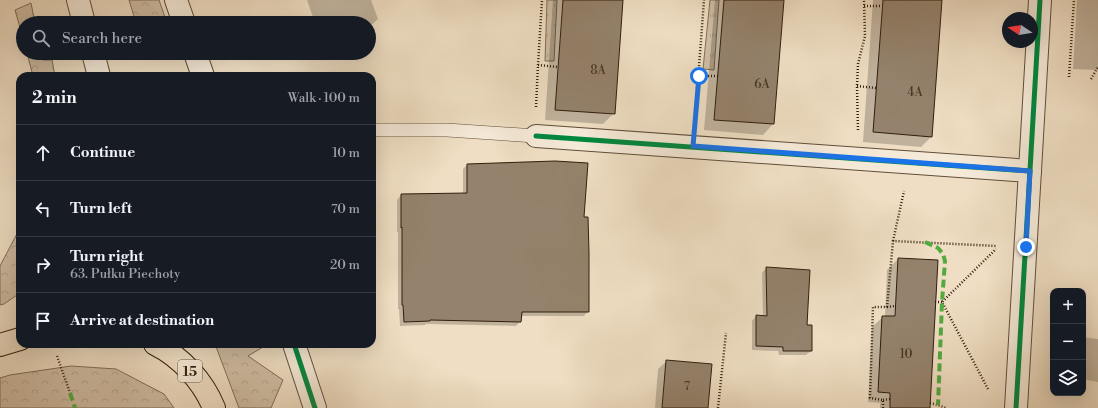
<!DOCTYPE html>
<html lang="en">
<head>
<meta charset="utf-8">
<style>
  :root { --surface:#171b24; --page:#242831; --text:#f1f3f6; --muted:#9ea1a6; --line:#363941 }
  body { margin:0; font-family:"Libre Bodoni",serif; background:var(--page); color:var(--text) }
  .controls { position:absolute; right:12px; bottom:12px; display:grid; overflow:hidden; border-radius:8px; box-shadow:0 4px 16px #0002 }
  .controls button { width:36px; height:36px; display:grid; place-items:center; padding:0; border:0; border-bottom:1px solid var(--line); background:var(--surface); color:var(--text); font:20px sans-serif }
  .compass { position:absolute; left:1002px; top:12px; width:36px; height:36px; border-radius:50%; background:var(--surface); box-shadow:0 4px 16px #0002; rotate:282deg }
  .stop { position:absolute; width:12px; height:12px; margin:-9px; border:3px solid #1a73e8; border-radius:50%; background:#fff }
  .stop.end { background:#1a73e8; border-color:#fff; box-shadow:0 1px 4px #0008 }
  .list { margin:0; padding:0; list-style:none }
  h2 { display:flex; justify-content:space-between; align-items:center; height:52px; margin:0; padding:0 16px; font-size:17px }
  h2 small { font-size:13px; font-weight:400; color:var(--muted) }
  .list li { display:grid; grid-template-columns:26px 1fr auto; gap:12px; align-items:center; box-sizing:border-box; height:56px; padding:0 16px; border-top:1px solid var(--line) }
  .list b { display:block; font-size:15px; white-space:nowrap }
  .list p { margin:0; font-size:13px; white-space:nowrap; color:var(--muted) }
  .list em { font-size:13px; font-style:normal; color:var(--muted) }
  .icon { flex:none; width:22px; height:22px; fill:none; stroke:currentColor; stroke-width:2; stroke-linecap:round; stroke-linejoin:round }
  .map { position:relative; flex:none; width:1098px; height:408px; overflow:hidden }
  .search { position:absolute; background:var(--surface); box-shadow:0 4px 16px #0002; left:16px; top:16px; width:360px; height:44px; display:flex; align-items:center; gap:10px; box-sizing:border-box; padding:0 14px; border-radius:22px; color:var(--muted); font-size:15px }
  .panel { position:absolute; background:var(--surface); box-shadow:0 4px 16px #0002; left:16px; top:72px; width:360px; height:276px; border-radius:12px }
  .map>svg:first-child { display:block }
</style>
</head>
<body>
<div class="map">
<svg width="1098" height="408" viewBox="0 0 1098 408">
  <defs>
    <pattern id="grass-tufts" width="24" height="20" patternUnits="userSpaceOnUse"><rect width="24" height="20" fill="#cfbda4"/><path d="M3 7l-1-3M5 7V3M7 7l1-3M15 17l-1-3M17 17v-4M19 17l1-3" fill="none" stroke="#b2a28c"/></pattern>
    <pattern id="forest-crowns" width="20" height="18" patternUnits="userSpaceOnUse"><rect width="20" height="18" fill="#cfbda4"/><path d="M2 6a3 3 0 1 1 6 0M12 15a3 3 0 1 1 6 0" fill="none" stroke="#b2a28c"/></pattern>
  </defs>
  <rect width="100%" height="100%" fill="#efdec3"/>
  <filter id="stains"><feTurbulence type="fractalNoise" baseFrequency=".005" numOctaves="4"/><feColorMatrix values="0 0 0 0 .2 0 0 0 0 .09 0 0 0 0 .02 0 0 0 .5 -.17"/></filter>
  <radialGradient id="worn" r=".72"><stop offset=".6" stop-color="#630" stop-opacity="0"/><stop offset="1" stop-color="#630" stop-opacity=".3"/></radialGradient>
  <g fill="url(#grass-tufts)" stroke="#806e58">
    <path d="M547 0H557L554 61H545Z"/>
    <path d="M710 0H719L714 70 703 69Z"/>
  </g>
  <g fill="url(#forest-crowns)" stroke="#806e58">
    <path d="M129 0H159L167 23H136Z"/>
    <path d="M31 3 35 23H23V38L15 10Z"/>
    <path d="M27 53H41L43 60H52L55 76H33Z"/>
    <path d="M20 228V293L4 304 0 305V266Z"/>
    <path d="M215 344H268L248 356 283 380 271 408H239Z"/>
    <path d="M71 366 116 369 164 394 174 408H0V378L10 375Z"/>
  </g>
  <g fill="#0003">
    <path d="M307 0H371L378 19 369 27V23H315Z"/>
    <path d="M553 0H622L614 113 603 124 545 120Z"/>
    <path d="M715 0H783L773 124 763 135 704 130Z"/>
    <path d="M873 0H941L932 136 921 147 863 142Z"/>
    <path d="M1077 0H1098V70L1073 69Z"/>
    <path d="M467 165 583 218 588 311 584 316H520V322L516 326 426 324 425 325 400 326 399 309H398V232H397V200L401 195 463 194V169Z"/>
    <path d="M898 259 929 408H880V403L868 402 872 327 883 317H885L887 270Z"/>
    <path d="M766 268 809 271 806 326 811 351 806 355H779L778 351 752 350V321L756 316 763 317 762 273Z"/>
    <path d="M1083 337 1098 339V382L1083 379Z"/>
    <path d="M667 361 707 408H655L658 369Z"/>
  </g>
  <g fill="#94826c" stroke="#321e0d">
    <path d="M563 0H623L615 114 555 110Z"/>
    <path d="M724 0H784L774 124 714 120Z"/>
    <path d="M883 0H942L932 137 873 132Z"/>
    <path d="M555 161 588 163 584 217H588L589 252V312H522L521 322 430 320V321L404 322 403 305H402V227L401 228V194L467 193V164Z"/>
    <path d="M898 258 938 260 930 408H890V393L878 392 882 316H895Z"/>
    <path d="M766 267 810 270 807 325H812V351H783V347L756 346V315L767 316Z"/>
    <path d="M666 360 712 364 708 408H662Z"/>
  </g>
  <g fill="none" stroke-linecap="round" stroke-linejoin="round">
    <defs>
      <path id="service" d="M372 130H447L536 136"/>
      <g id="minor">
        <path d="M536 136 1030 171"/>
        <path d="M1016 408 1040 0"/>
      </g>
      <g id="tertiary">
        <path d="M78 0 84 23"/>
        <path d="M176 0 184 23"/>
        <path d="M93 53 99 76"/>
        <path d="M195 53 203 76"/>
        <path d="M294 344 315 408"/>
      </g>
      <g id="primary">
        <path d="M155 344C181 357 203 381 214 408"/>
        <path d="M0 345 20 339"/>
      </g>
    </defs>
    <use href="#service" stroke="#614e3a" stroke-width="14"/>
    <use href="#minor" stroke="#614e3a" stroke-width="24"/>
    <use href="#tertiary" stroke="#614e3a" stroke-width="24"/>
    <use href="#primary" stroke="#321e0d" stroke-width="24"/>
    <g stroke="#321e0d" stroke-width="2.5" stroke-dasharray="1 2" stroke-linecap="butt">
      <path d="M864 6H882"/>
      <path d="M538 65 558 67"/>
      <path d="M699 76H718"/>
      <path d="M1069 77 1074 0"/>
      <path d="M1091 79 1098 67"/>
      <path d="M857 86 876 88"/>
      <path d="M536 107 538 65 542 0"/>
      <path d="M695 120 704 0"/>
      <path d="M858 130 857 86 858 64 865 36 864 0"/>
      <path d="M893 241 904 191"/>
      <path d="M935 302H942"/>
      <path d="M887 307 895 306"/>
      <path d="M57 356 70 393"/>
      <path d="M988 389 942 302 996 249"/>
      <path d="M883 400 890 399"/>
      <path d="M930 403 938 405 946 408"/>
      <path d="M718 408 726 333"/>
      <path d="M883 408V400L870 398 873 307H887L893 241 997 246"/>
    </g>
    <use href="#service" stroke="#f5ead8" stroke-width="13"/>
    <use href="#minor" stroke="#f5ead8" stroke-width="22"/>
    <use href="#tertiary" stroke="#f5ead8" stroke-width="22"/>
    <use href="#primary" stroke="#efdec3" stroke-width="22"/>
    <g stroke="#54aa41" stroke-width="4" stroke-dasharray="8 4" stroke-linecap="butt">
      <path d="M925 242 938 248 943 254 945 261 942 302 938 405"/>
      <path d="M70 393 75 408"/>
    </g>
    <defs>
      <g id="cycleway">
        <path d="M536 136 1030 171"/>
        <path d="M294 344 315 408"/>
        <path d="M1016 408 1040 0"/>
      </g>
    </defs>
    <use href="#cycleway" stroke="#f5ead8" stroke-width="8"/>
    <use href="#cycleway" stroke="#00873e" stroke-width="5"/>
  </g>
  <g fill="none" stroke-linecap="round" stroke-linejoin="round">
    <path stroke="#1a73e8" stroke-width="5" d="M699 76 693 146 1030 171 1026 247"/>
  </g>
  <g text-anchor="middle" stroke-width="3" stroke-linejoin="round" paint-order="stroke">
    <g font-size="12" fill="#4a3725">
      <text x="598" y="74">8A</text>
      <text x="762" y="88">6A</text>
      <text x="915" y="96">4A</text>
      <text x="906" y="358">10</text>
      <text x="687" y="390">7</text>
    </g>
    <rect fill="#f5ead8" stroke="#6c5b4a" stroke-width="1" x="178" y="360" width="24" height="22" rx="3"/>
    <g font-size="13" font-weight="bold" fill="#321e0d">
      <text x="190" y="376">15</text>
    </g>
  </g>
  <rect width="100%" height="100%" filter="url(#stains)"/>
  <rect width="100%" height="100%" fill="url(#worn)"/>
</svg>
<div class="controls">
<button>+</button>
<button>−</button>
<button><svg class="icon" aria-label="layers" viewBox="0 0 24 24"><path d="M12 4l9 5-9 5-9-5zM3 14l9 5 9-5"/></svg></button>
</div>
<svg class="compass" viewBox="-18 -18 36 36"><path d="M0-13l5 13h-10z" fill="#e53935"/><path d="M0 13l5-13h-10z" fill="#9ea1a6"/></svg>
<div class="stop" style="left:699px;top:76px"></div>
<div class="stop end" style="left:1026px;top:247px"></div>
<div class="search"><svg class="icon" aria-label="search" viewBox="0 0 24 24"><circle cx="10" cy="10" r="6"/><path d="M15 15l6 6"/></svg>Search here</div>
<section class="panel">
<h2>2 min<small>Walk · 100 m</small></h2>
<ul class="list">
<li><svg class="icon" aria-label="ahead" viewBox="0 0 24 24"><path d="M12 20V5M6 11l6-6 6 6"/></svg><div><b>Continue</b></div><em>10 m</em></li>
<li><svg class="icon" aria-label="left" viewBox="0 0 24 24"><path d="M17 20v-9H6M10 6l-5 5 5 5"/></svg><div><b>Turn left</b></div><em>70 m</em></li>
<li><svg class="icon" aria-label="right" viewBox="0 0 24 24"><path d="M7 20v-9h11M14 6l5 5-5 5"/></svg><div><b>Turn right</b><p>63. Pułku Piechoty</p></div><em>20 m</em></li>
<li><svg class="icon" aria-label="arrive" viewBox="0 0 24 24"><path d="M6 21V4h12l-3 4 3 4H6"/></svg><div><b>Arrive at destination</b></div></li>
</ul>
</section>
</div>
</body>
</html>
